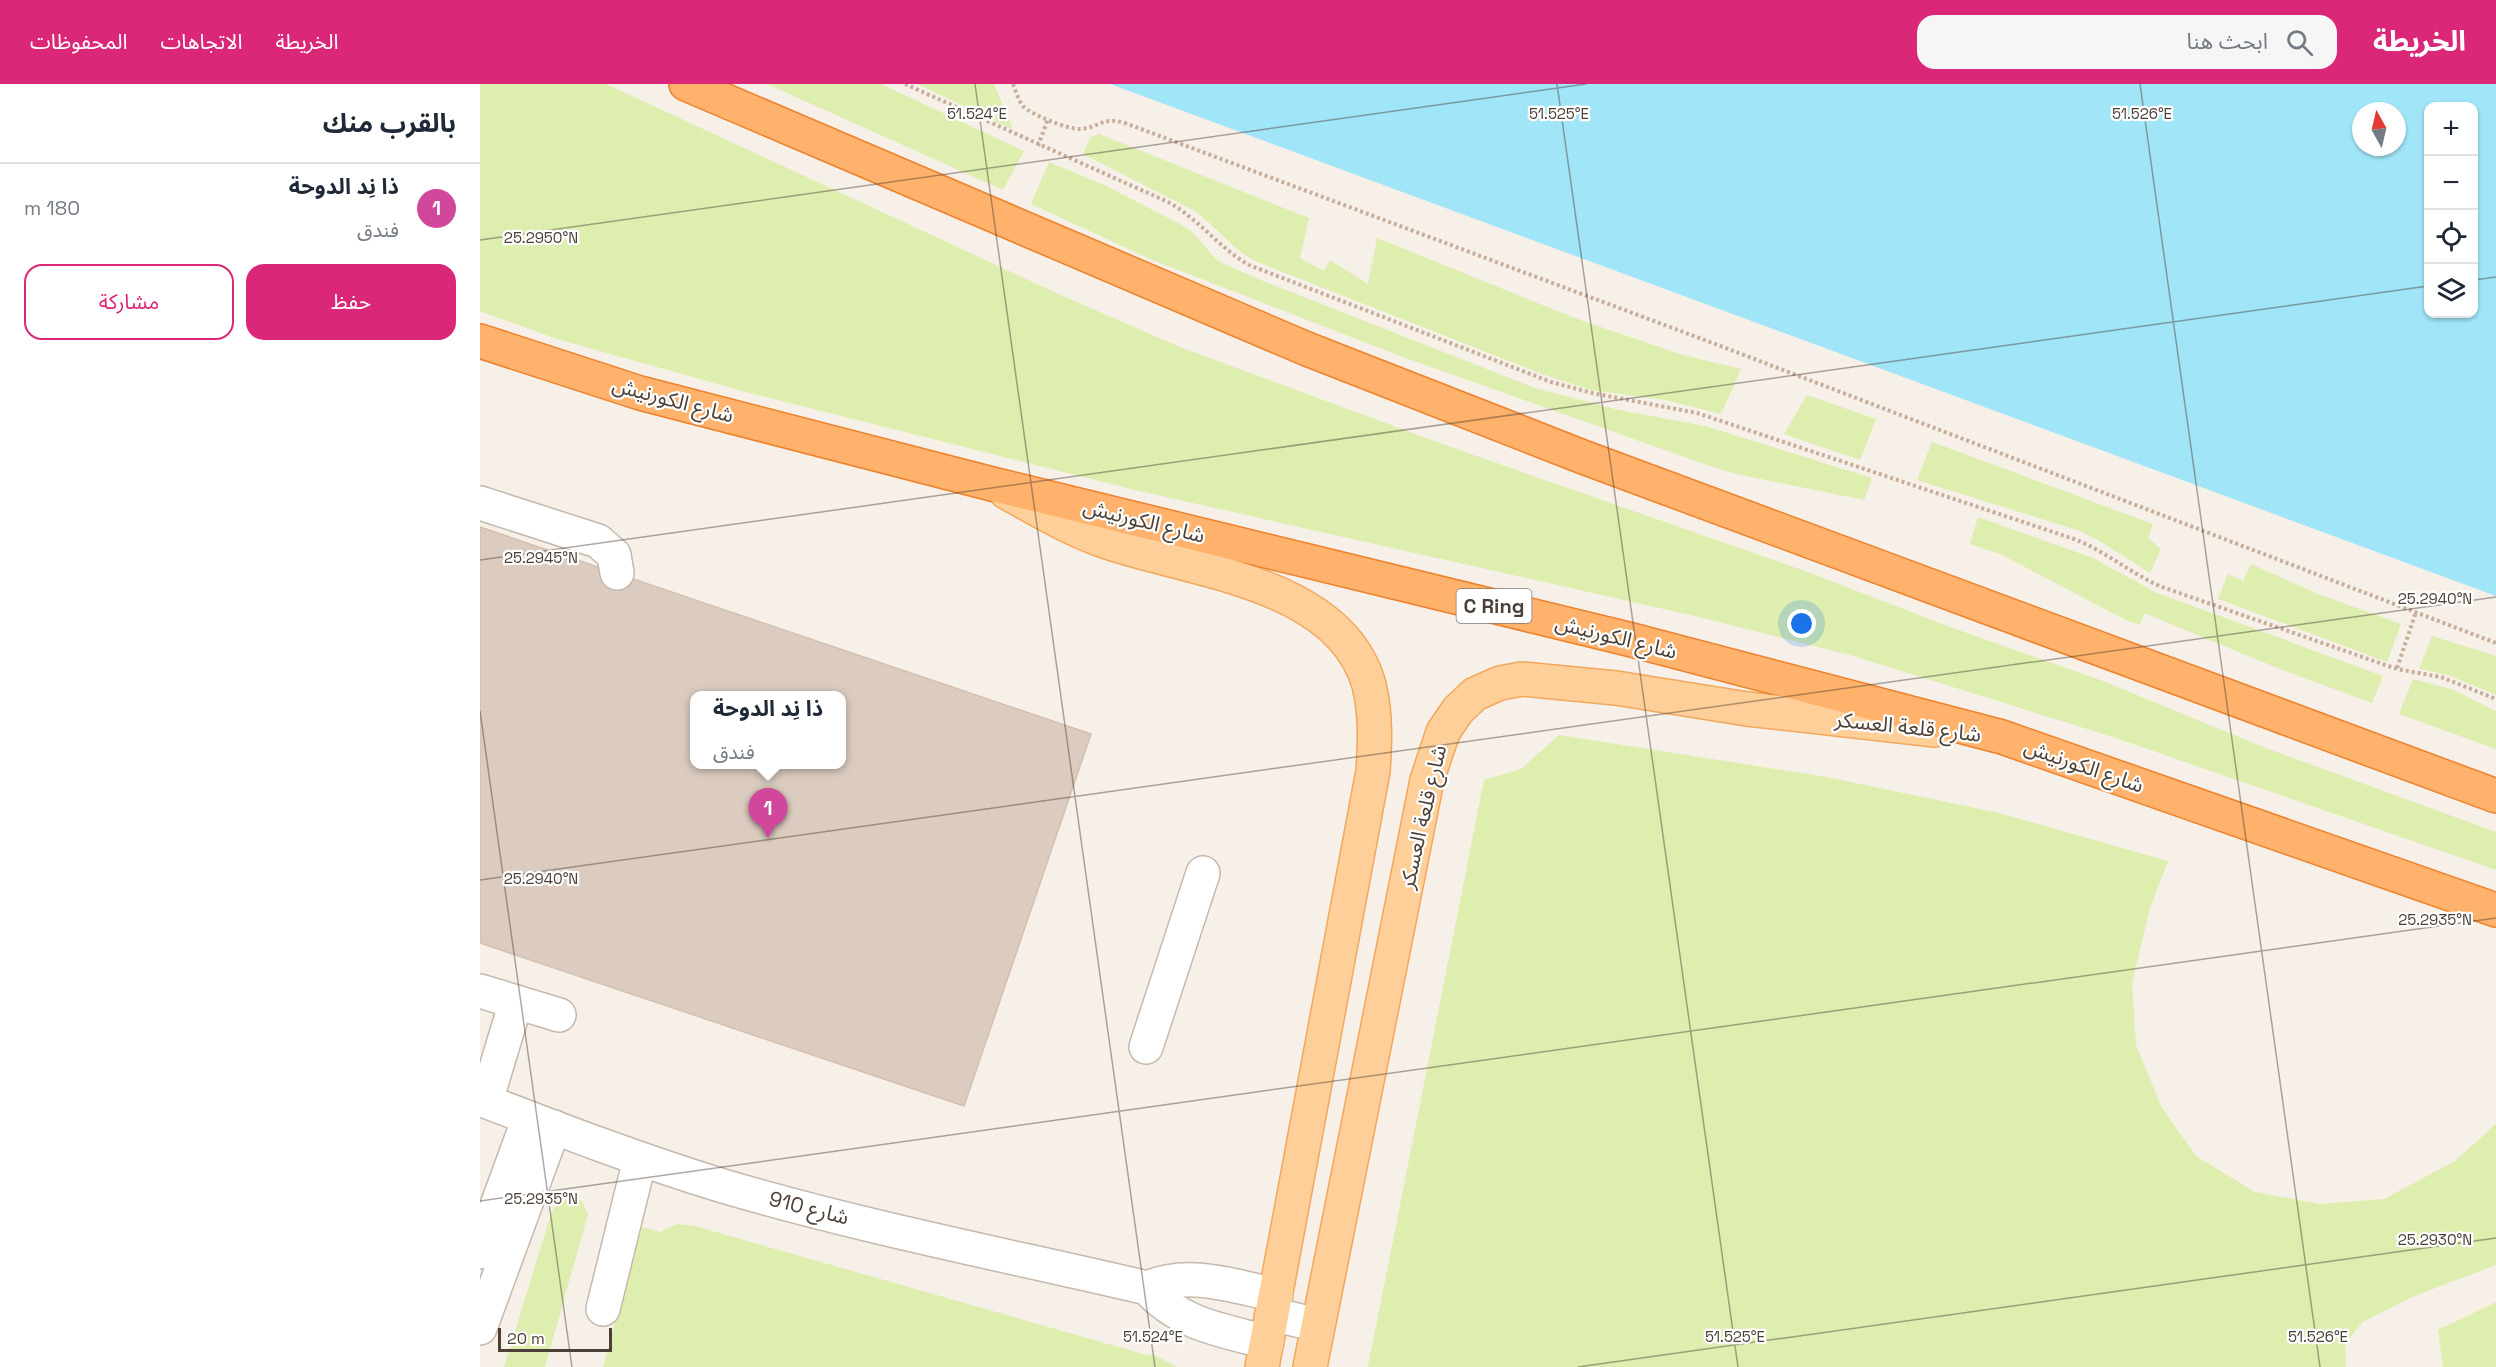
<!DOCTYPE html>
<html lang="ar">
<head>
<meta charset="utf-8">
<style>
  :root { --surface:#fff; --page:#f6f6f7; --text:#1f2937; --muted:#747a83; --line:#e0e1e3; --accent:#db2777 }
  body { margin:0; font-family:"Space Grotesk","Noto Sans Arabic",sans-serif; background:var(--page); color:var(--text); direction:rtl }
  .controls { position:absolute; right:18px; top:18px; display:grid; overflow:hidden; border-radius:12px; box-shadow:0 2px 4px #0004 }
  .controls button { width:54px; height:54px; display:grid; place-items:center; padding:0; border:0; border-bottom:2px solid var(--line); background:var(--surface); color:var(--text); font:30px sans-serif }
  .compass { position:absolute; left:1872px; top:18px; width:54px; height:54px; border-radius:50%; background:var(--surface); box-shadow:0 2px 4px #0004; rotate:352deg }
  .scale { position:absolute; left:18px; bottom:15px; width:114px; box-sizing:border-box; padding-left:6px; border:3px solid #4b3f36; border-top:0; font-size:16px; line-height:21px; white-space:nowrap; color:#4b3f36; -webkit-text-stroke:4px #fff; paint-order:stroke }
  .you { position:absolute; left:1322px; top:540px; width:21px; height:21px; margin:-15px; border:4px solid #fff; border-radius:50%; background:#1a73e8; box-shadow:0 0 0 9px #1a73e833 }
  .badge { display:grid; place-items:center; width:39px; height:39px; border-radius:50%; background:var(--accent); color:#fff; font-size:20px; font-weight:700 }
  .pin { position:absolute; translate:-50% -50px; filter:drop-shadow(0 2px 3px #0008) }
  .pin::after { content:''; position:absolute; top:32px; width:21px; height:18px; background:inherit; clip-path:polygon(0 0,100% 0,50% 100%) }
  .popup { position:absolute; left:210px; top:607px; width:156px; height:78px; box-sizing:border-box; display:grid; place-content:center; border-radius:12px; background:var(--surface); filter:drop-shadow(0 2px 4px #0005); font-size:20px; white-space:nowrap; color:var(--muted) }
  .popup b { font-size:22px; color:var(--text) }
  .popup::after { content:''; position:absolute; left:50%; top:100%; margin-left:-12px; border:12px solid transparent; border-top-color:var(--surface) }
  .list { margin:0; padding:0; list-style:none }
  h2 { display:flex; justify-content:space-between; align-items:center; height:78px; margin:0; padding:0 24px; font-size:26px }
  h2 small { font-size:20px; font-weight:400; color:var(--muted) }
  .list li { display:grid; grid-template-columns:39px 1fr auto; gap:18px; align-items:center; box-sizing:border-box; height:84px; padding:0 24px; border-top:2px solid var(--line) }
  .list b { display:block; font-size:22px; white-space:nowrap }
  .list p { margin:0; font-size:20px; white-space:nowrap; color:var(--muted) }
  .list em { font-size:20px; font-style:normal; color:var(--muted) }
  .actions { display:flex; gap:12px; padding:18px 24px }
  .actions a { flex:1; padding:14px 0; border:2px solid var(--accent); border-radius:18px; text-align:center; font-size:21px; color:var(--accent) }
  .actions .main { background:var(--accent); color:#fff }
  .icon { flex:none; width:33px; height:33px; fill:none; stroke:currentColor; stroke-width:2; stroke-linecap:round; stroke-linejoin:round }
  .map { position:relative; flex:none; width:2016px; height:1283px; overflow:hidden; direction:ltr }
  header { display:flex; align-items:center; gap:36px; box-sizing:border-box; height:84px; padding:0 30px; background:var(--accent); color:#fff }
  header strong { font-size:28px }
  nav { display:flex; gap:33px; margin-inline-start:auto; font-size:21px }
  .search { width:420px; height:54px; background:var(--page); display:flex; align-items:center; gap:15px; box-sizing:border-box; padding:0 21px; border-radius:18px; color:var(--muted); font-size:22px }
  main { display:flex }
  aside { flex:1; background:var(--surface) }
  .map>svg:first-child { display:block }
</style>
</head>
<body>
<header>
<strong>الخريطة</strong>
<div class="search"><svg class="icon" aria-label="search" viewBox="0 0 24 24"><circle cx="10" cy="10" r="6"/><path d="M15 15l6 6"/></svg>ابحث هنا</div>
<nav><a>الخريطة</a><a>الاتجاهات</a><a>المحفوظات</a></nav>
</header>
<main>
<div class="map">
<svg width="2016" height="1283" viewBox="0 0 2016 1283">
  <rect width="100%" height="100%" fill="#f6f0e9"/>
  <g fill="#ddeeae">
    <path d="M0 0H126L583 212 700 263 965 361 1325 487 1470 543 1623 597 1783 663 2016 748V786L1633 653 1370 571 1219 533 655 406 266 308 77 255 0 227Z"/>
    <path d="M287 0H401L544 67 523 106Z"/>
    <path d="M437 0H514L532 43 530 44Z"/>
    <path d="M619 50 829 134 820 174 844 187 850 176 888 200 897 154 1100 236 1203 271 1261 285 1241 330 1185 316 1111 306 1062 290 775 177C750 163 736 142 713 126L603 70 611 53Z"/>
    <path d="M569 78 624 101 698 139 711 147 738 177 778 195 1055 304 1139 326 1225 342 1392 394 1384 416 1256 390 1224 380 920 272 670 175 551 120Z"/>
    <path d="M1327 311 1396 335 1380 376 1304 350Z"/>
    <path d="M1452 358 1673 440 1668 454 1681 465 1670 489 1618 456 1600 447 1437 396Z"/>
    <path d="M1498 433 1613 474 1677 509 1903 592 1892 619 1800 585 1664 529 1660 541 1646 536 1520 470 1490 460Z"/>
    <path d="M1771 480 1838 510 1921 540 1907 578 1738 515 1748 490 1763 497Z"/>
    <path d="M1952 552 2016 572V611L1968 591 1939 585Z"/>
    <path d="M1933 595 1974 606 2016 627V665L1919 630Z"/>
    <path d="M1079 651 1347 693 1519 729 1688 777 1670 824 1652 899 1656 961 1682 1024 1716 1072 1775 1108 1840 1120 1904 1115 1975 1077 2016 1040V1181L1932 1213 1883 1238 1865 1259 1866 1283H888L1004 696 1041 685Z"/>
    <path d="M87 1112 102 1117 108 1130 65 1283H24L72 1127 80 1115Z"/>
    <path d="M197 1140 215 1142 663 1270 676 1272 697 1283H123L162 1143 180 1148Z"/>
    <path d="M2016 1218V1283H1963L1958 1246Z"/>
  </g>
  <path fill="#a0e5f8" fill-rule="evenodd" d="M630 0H2016V512ZM1948 22H1994V230H1948ZM1881 27H1917V63H1881Z"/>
  <path fill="#dcccc0" stroke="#d5bfaf" stroke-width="1.5" fill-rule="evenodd" d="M0 443 611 650 484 1022 0 859ZM214 612H362V680H214Z"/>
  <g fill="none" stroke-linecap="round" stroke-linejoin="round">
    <defs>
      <g id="minor">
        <path d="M0 419 118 457 134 471 137 489"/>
        <path d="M0 907 79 931"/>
        <path d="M666 963 723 789"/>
        <path d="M0 1015C80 1046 161 1077 243 1102 382 1143 526 1171 667 1204 701 1241 741 1246 787 1258"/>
        <path d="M6 1017 36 918"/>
        <path d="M0 1168 49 1034"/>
        <path d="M667 1204C709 1186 753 1202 796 1211"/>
        <path d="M123 1225 160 1075"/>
        <path d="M792 1230 837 1241"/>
        <path d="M0 1244 74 1043"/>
      </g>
      <g id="major">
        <path d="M526 408C558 426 590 445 624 457 709 487 860 497 889 601 896 629 895 658 893 687L782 1283"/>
        <path d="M830 1283 947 696 963 648 978 626 995 610 1020 599 1042 595 1136 604 1267 625 1455 646"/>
      </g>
      <g id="highway">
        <path d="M206 0 827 265 1103 373 2016 712"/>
        <path d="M0 257 160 309 512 400 1148 555 1522 653 2016 826"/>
      </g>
    </defs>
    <use href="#minor" stroke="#c6b8ad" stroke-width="36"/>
    <use href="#major" stroke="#f1a85c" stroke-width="36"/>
    <use href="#highway" stroke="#ee812b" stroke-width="36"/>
    <g stroke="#c6ae9a" stroke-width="4" stroke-dasharray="3 3" stroke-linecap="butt">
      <path d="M425 0 688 118C719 135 739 164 769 181L1071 298 1112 309 1217 329 1594 455C1626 467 1651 490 1682 503L1917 585 1961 593 2016 615"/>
      <path d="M533 0C536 7 538 16 543 22 550 30 589 46 600 45 619 44 622 32 645 39L1230 258 2016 559"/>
      <path d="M558 62 568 35"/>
      <path d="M1917 584 1936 528"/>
    </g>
    <use href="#minor" stroke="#fff" stroke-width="33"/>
    <use href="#major" stroke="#ffcf99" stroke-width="33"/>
    <use href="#highway" stroke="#ffb26b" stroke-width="33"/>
  </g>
  <path fill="none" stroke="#4b3f36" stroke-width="1.5" stroke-opacity="0.45" d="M495 0 675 1283M1077 0 1258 1283M1660 0 1840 1283M0 156 1106 0M1994 196 2016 193M0 476 1948 202M0 627 92 1283M0 796 2016 513M0 1117 2016 834M1098 1283 2016 1154"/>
  <g text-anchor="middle" stroke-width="4.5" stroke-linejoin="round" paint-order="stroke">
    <rect fill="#fff" stroke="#817972" stroke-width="1.5" x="976.5" y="505" width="75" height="34" rx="4.5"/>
    <g font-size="20" font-weight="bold" fill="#4b3f36">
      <text x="1014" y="529">C Ring</text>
    </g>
    <g font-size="21" fill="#4b3f36" stroke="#fff">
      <text transform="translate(193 316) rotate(15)" y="7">شارع الكورنيش</text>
      <text transform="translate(664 437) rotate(14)" y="7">شارع الكورنيش</text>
      <text transform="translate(1136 553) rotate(14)" y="7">شارع الكورنيش</text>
      <text transform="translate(1428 643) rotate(6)" y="7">شارع قلعة العسكر</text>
      <text transform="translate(1604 682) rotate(19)" y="7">شارع الكورنيش</text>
      <text transform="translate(943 733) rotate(-77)" y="7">شارع قلعة العسكر</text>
      <text transform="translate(329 1124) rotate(14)" y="7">شارع 910</text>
    </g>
  </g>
  <g font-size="15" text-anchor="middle" fill="#4b3f36" stroke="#fff" stroke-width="4.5" stroke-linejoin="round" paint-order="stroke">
    <text x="497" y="35">51.524°E</text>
    <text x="1079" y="35">51.525°E</text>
    <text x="1662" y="35">51.526°E</text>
    <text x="61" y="159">25.2950°N</text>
    <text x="61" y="479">25.2945°N</text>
    <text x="1955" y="520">25.2940°N</text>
    <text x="61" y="800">25.2940°N</text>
    <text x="1955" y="841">25.2935°N</text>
    <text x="61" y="1120">25.2935°N</text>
    <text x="1955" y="1161">25.2930°N</text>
    <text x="673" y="1258">51.524°E</text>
    <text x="1255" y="1258">51.525°E</text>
    <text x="1838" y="1258">51.526°E</text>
  </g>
</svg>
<div class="controls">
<button>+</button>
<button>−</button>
<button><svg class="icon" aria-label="locate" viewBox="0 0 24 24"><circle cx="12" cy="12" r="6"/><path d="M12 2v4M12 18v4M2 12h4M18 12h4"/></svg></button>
<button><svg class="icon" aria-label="layers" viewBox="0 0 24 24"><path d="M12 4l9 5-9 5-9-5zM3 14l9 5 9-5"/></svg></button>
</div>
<svg class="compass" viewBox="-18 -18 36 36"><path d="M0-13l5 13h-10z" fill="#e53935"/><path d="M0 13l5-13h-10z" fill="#747a83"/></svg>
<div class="scale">20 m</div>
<div class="you"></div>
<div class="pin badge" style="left:288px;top:754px;background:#d1479c">1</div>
<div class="popup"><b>ذا نِد الدوحة</b>فندق</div>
</div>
<aside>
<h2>بالقرب منك<small></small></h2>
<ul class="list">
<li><span class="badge" style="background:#d1479c">1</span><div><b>ذا نِد الدوحة</b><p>فندق</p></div><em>180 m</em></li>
</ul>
<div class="actions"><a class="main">حفظ</a><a>مشاركة</a></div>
</aside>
</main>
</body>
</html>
